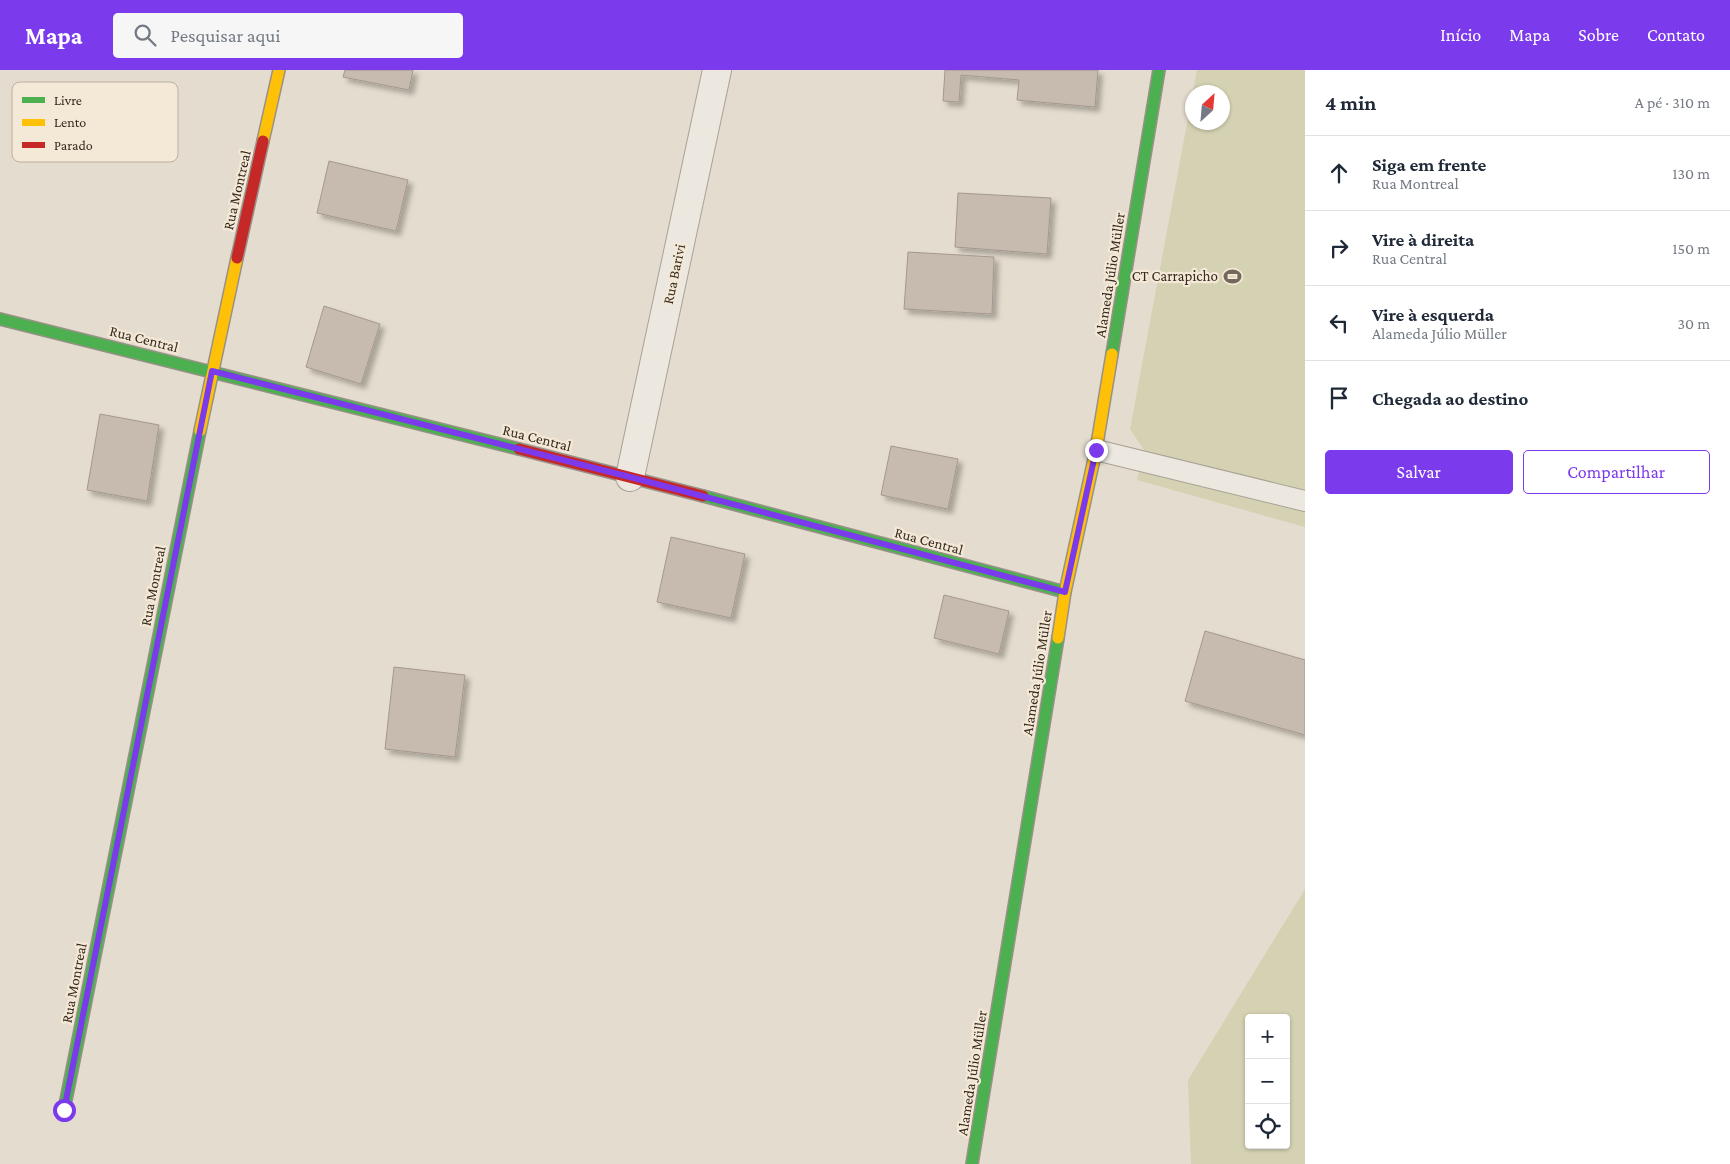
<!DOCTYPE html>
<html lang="pt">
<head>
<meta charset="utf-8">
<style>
  :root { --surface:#fff; --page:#f6f6f7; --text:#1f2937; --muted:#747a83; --line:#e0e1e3; --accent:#7c3aed }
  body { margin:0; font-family:"Crimson Pro",serif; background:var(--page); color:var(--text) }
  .controls { position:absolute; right:15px; bottom:15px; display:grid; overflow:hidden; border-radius:5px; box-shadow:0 1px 4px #0004 }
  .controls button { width:45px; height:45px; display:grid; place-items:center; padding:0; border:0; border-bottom:1px solid var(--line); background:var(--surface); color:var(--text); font:25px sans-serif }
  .compass { position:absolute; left:1185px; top:15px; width:45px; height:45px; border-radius:50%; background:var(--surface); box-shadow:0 1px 4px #0004; rotate:26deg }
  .stop { position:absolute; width:15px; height:15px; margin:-11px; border:4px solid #7c3aed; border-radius:50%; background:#fff }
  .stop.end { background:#7c3aed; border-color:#fff; box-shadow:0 1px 5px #0008 }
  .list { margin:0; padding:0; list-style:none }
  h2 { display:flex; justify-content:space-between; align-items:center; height:65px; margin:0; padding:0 20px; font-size:21px }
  h2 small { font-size:16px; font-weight:400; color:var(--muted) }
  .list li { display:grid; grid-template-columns:32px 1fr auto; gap:15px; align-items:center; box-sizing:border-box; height:75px; padding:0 20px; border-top:1px solid var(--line) }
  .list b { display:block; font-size:19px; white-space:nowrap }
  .list p { margin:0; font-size:16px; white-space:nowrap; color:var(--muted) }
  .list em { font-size:16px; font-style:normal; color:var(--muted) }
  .actions { display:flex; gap:10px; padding:15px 20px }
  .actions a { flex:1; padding:11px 0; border:1px solid var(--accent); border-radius:5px; text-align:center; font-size:18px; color:var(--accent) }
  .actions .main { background:var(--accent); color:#fff }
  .icon { flex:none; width:28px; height:28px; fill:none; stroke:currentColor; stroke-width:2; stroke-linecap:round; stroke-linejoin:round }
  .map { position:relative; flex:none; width:1305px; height:1094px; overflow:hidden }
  header { display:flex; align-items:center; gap:30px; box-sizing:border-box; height:70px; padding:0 25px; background:var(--accent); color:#fff }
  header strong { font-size:24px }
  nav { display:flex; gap:28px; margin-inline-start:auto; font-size:18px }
  .search { width:350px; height:45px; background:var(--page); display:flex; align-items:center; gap:12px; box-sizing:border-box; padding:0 18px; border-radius:5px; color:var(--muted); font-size:19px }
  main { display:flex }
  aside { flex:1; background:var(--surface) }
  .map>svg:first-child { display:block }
</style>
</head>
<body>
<header>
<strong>Mapa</strong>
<div class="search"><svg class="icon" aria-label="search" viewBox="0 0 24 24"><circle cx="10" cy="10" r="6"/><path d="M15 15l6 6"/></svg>Pesquisar aqui</div>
<nav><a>Início</a><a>Mapa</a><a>Sobre</a><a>Contato</a></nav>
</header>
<main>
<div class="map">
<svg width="1305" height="1094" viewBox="0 0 1305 1094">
  <defs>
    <filter id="shadow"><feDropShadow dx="4.5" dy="4.5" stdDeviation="2.5" flood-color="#0004"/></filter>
  </defs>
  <rect width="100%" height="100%" fill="#e4dcce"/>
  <g fill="#d4d2b2" fill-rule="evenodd">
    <path d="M1197 0H1305V457L1137 410 1144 380 1130 359ZM1192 22H1222V52H1192Z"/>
    <path d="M1305 819V1094H1191L1188 1010ZM1249 948H1286V1075H1249Z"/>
  </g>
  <g fill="#c7bbb0" stroke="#a4988e" filter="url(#shadow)">
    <path d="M345 0H413L409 20 343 7Z"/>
    <path d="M945 0H1098L1095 37 1017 30 1019 10 961 5 959 32 943 31Z"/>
    <path d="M329 91 408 110 396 161 317 143Z"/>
    <path d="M958 123 1051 128 1047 184 955 177Z"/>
    <path d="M908 182 994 187 992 244 904 239Z"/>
    <path d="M324 236 380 254 361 314 306 297Z"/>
    <path d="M100 344 159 355 147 431 87 420Z"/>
    <path d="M891 376 958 389 948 439 881 425Z"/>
    <path d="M671 467 745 484 731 548 657 532Z"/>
    <path d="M944 525 1009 541 999 584 934 568Z"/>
    <path d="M1205 561 1305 590V665L1185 631Z"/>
    <path d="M394 597 465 605 455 687 385 679Z"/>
  </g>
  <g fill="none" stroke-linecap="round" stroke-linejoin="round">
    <defs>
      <path id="lane" d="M1096 380 1305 431"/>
      <path id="street" d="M630 407 717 0"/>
      <g id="fast">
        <path d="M0 249 519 379"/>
        <path d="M1112 284 1159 0"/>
        <path d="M703 426 1065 522"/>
        <path d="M64 1040 200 361"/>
        <path d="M972 1094 1058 568"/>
      </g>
      <g id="slow">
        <path d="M263 71 279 0"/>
        <path d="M200 361 237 188"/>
        <path d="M1058 568 1065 522 1096 380 1112 284"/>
      </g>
      <g id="jam">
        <path d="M237 188 263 71"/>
        <path d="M519 379 703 426"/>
      </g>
    </defs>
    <use href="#lane" stroke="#a9a197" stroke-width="22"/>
    <use href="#street" stroke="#a9a197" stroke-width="30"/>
    <use href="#fast" stroke="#999187" stroke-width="14"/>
    <use href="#slow" stroke="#999187" stroke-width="14"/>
    <use href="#jam" stroke="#999187" stroke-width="14"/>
    <use href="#lane" stroke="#ece8e0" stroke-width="20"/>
    <use href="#street" stroke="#ece8e0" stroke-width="28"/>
    <use href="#fast" stroke="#4caf50" stroke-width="11"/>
    <use href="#slow" stroke="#ffc107" stroke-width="11"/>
    <use href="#jam" stroke="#c62828" stroke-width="11"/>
  </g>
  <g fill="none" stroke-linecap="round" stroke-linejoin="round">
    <path stroke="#7c3aed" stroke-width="6" d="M64 1040 212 301 630 407 1065 522 1096 380"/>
  </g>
  <defs>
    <symbol id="stadium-bare" viewBox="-9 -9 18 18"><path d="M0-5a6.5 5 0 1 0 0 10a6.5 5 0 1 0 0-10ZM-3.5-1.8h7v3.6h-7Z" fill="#74685d" stroke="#f4e9d6" stroke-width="2.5" paint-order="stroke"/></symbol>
  </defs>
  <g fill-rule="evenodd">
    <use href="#stadium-bare" x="1220" y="194" width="25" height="25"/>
  </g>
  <g text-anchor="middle" stroke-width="4.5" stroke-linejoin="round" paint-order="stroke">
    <g font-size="15" fill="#372a20" stroke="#f4e9d6">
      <text transform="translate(237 120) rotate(-77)" y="5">Rua Montreal</text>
      <text transform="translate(674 204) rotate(-78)" y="5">Rua Barivi</text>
      <text transform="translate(1110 205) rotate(-81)" y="5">Alameda Júlio Müller</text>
      <text transform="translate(144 269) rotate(14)" y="5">Rua Central</text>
      <text transform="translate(537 368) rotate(14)" y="5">Rua Central</text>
      <text transform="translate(929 471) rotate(15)" y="5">Rua Central</text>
      <text transform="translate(153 516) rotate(-79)" y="5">Rua Montreal</text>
      <text transform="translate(1037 603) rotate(-81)" y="5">Alameda Júlio Müller</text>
      <text transform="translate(74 913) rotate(-79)" y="5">Rua Montreal</text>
      <text transform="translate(972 1003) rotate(-81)" y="5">Alameda Júlio Müller</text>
    </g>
    <g font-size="15" fill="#372a20" stroke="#f4e9d6" text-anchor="end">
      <text x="1218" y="211">CT Carrapicho</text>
    </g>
  </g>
  <rect x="12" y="12" width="166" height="80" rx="8" fill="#f4e9d6" stroke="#bbb09f" stroke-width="1"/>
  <rect x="22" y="27" width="23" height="6" fill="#4caf50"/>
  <rect x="22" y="49" width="23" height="7" fill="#ffc107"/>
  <rect x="22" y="72" width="23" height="6" fill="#c62828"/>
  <g font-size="14" fill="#372a20">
    <text x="54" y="35">Livre</text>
    <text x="54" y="57">Lento</text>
    <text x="54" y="80">Parado</text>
  </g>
</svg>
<div class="controls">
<button>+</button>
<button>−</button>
<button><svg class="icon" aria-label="locate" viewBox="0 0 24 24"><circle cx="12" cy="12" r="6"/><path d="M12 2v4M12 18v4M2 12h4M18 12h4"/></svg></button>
</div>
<svg class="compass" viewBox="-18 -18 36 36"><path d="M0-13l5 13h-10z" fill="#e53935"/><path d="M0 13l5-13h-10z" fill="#747a83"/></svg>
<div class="stop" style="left:64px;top:1040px"></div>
<div class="stop end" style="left:1096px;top:380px"></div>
</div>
<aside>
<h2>4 min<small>A pé · 310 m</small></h2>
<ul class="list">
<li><svg class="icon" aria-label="ahead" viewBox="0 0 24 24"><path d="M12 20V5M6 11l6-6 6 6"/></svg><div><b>Siga em frente</b><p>Rua Montreal</p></div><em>130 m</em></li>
<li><svg class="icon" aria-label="right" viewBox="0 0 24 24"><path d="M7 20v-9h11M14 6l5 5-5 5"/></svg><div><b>Vire à direita</b><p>Rua Central</p></div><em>150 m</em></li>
<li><svg class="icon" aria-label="left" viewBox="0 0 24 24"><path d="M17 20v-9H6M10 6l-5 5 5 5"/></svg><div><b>Vire à esquerda</b><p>Alameda Júlio Müller</p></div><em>30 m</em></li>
<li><svg class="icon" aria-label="arrive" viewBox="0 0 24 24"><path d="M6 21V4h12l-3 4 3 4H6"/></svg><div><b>Chegada ao destino</b></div></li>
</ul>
<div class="actions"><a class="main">Salvar</a><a>Compartilhar</a></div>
</aside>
</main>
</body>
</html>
